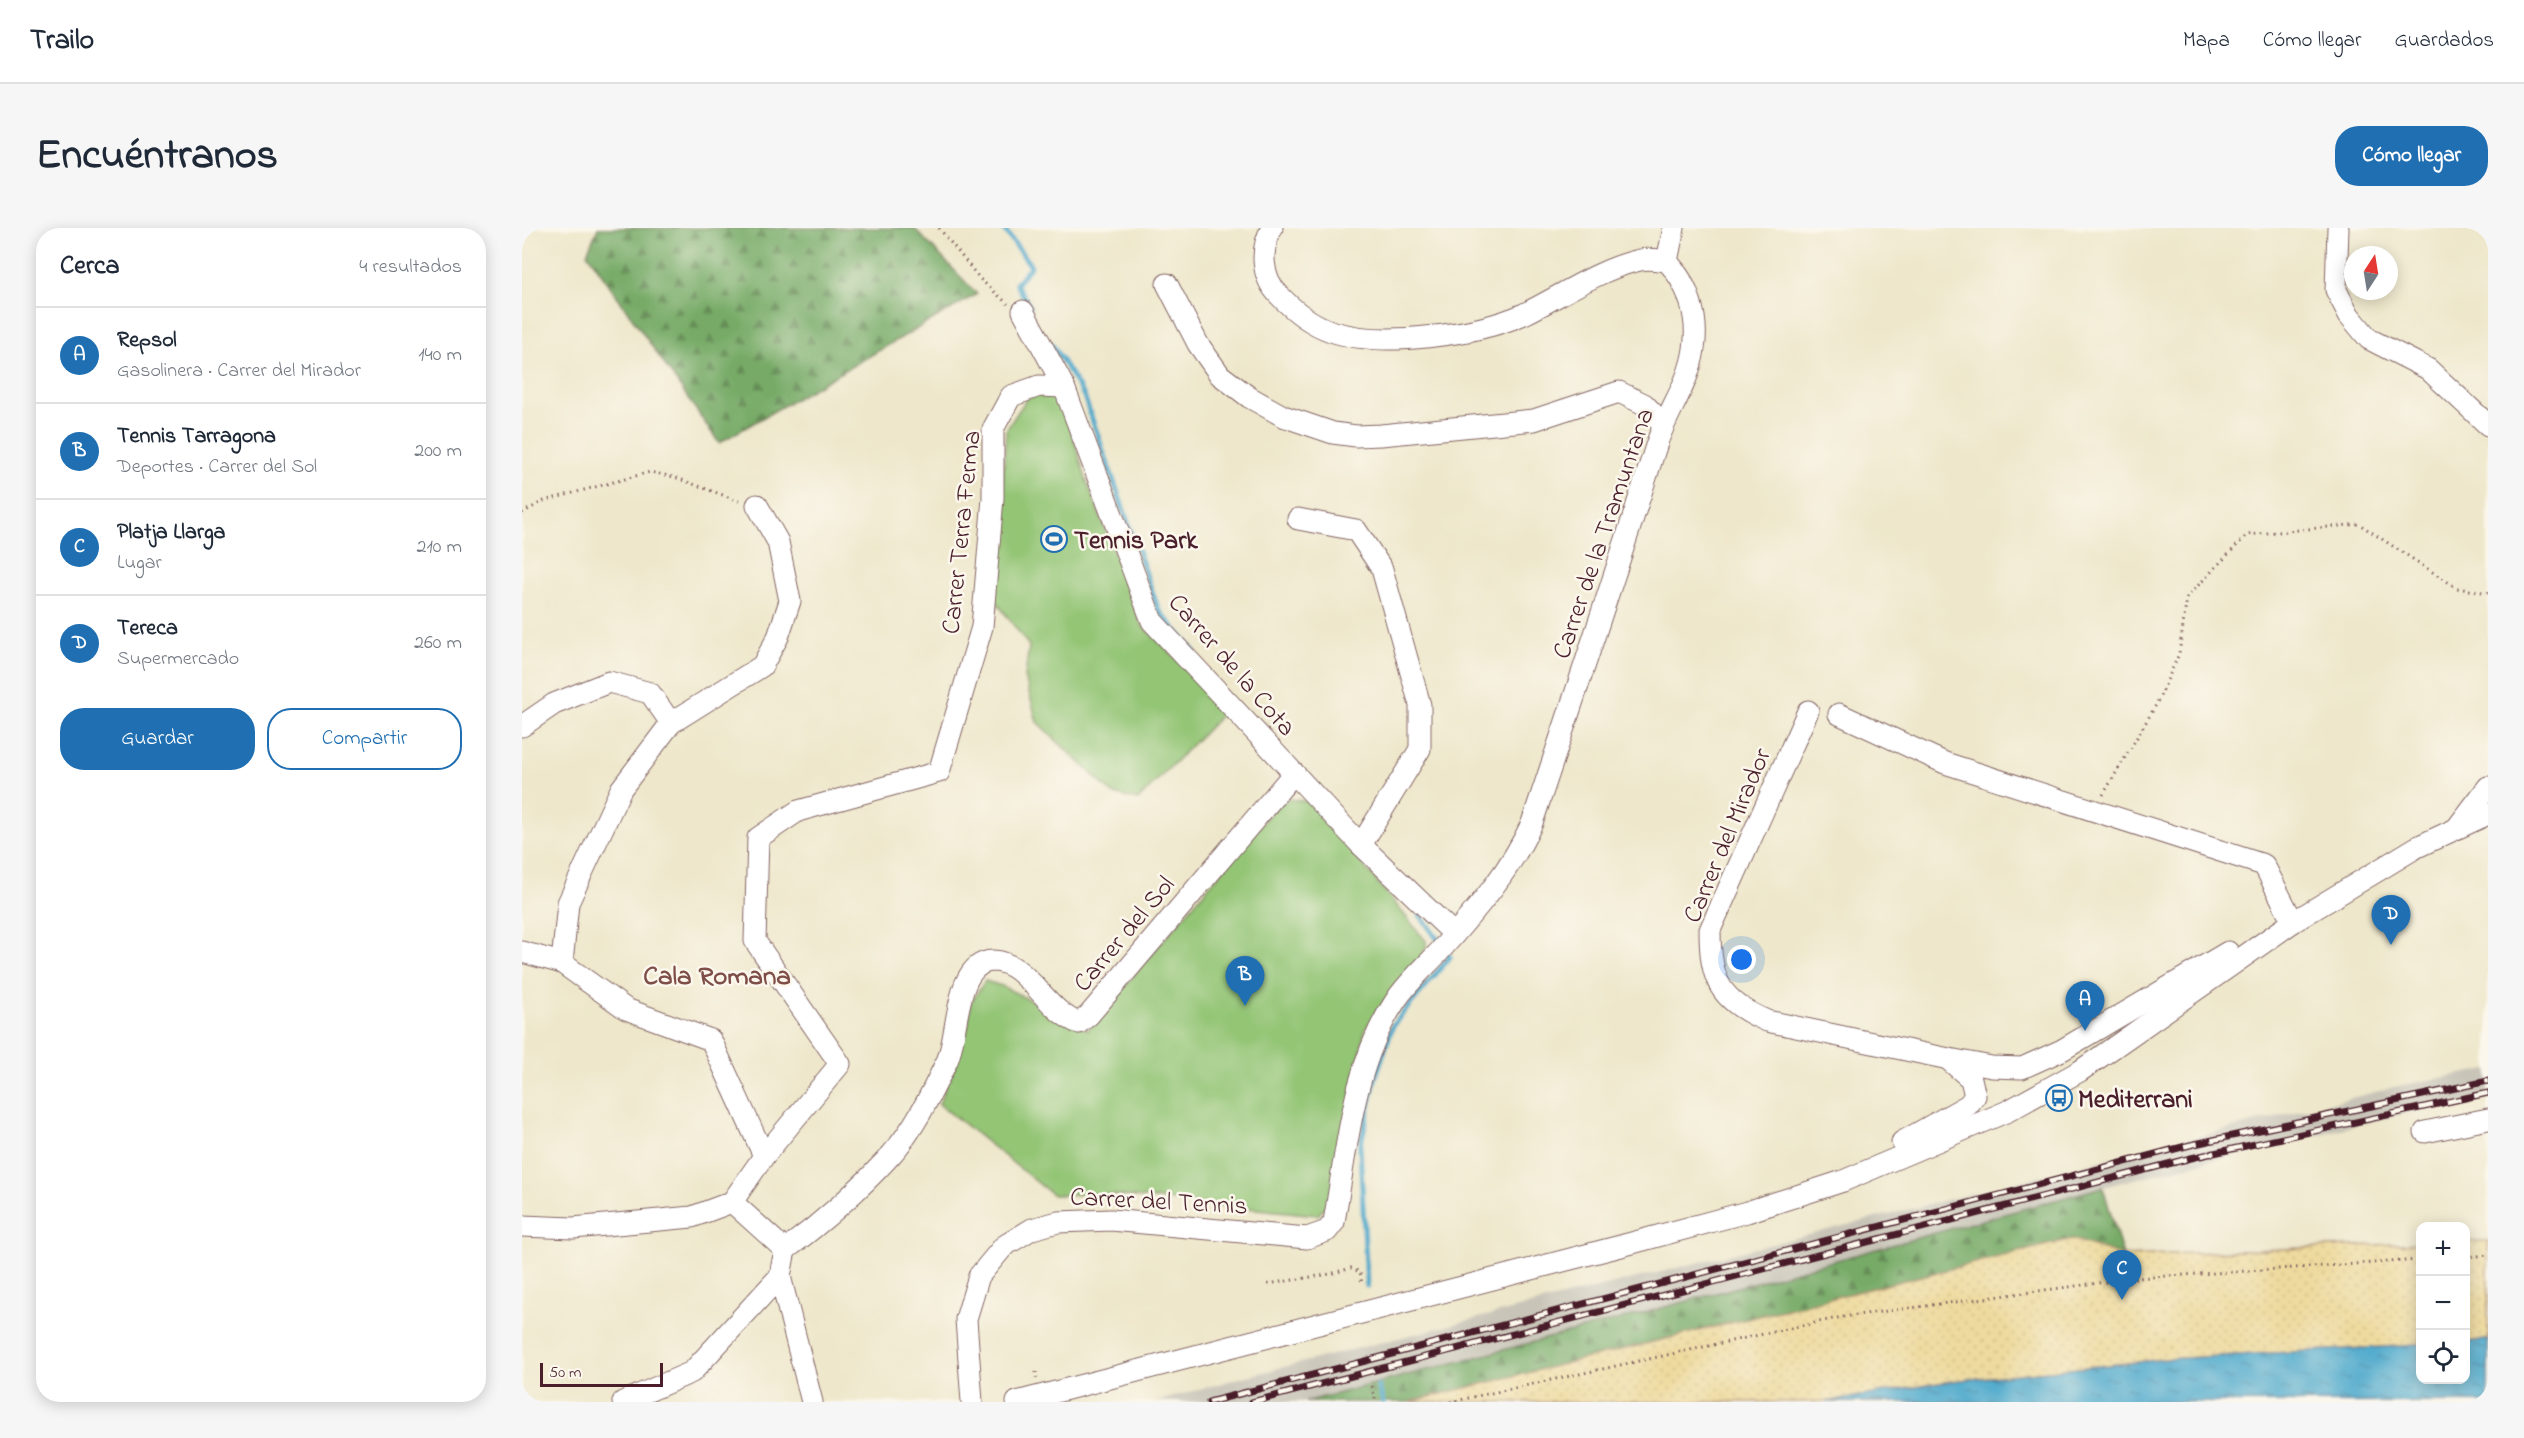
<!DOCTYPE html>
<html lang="es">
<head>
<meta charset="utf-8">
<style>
  :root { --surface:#fff; --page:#f6f6f7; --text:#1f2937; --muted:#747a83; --line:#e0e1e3; --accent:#1f6fb2 }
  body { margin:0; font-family:"Indie Flower",sans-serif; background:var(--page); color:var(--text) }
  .controls { position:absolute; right:18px; bottom:18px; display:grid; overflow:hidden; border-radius:12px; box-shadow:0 3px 15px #0003 }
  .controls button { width:54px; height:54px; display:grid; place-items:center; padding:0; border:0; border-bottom:2px solid var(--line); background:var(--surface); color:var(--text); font:30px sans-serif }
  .compass { position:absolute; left:1822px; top:18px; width:54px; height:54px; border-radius:50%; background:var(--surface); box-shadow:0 3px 15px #0003; rotate:12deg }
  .scale { position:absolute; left:18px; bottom:15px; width:123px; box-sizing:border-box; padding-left:6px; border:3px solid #4a1f2b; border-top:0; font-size:16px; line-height:21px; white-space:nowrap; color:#4a1f2b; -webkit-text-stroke:4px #fbf7ec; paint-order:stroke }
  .you { position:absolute; left:1220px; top:732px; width:21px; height:21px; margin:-15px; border:4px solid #fff; border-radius:50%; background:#1a73e8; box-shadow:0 0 0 9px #1a73e833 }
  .badge { display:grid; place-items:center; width:39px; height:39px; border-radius:50%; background:var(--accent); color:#fff; font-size:20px; font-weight:700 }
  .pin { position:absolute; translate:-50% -50px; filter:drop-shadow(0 2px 3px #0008) }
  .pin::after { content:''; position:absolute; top:32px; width:21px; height:18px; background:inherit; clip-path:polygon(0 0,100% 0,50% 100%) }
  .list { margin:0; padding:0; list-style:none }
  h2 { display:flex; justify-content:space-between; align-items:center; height:78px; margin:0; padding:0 24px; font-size:26px }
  h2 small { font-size:20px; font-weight:400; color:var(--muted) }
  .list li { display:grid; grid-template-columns:39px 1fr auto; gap:18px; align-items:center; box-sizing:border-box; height:96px; padding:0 24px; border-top:2px solid var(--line) }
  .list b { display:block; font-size:22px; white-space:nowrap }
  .list p { margin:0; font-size:20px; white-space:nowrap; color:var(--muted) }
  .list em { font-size:20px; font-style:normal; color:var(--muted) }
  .actions { display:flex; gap:12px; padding:18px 24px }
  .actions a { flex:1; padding:14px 0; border:2px solid var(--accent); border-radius:24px; text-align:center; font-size:21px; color:var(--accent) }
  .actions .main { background:var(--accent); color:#fff }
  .icon { flex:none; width:33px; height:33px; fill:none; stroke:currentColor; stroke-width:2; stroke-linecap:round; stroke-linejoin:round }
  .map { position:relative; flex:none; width:1966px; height:1174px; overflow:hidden; border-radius:24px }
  header { display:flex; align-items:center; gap:36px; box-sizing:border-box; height:84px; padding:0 30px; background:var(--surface); border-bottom:2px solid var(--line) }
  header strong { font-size:28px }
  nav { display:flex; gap:33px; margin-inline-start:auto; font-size:21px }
  .intro { display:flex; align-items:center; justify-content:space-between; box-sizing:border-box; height:144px; padding:0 36px }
  h1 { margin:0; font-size:42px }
  .button { padding:15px 27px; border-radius:24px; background:var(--accent); color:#fff; font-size:21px; font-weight:700 }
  main { display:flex; gap:36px; padding:0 36px }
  aside { flex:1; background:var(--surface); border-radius:24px; box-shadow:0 3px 15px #0003 }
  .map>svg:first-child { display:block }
</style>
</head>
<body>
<header>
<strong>Trailo</strong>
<nav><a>Mapa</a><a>Cómo llegar</a><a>Guardados</a></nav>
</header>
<div class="intro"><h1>Encuéntranos</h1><a class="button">Cómo llegar</a></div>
<main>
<aside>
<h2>Cerca<small>4 resultados</small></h2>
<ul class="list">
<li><span class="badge">A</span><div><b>Repsol</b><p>Gasolinera · Carrer del Mirador</p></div><em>140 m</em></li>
<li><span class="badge">B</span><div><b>Tennis Tarragona</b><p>Deportes · Carrer del Sol</p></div><em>200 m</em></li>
<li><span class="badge">C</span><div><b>Platja Llarga</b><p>Lugar</p></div><em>210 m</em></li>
<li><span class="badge">D</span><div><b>Tereca</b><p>Supermercado</p></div><em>260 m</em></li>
</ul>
<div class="actions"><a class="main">Guardar</a><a>Compartir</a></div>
</aside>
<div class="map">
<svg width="1966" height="1174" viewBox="0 0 1966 1174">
  <defs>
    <pattern id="forest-firs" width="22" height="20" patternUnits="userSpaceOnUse" patternTransform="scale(1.5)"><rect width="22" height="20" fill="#76aa66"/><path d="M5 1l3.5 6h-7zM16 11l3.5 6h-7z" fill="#638a54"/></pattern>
    <pattern id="sand-dots" width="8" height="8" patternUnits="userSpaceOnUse" patternTransform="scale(1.5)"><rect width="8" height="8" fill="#eeda9e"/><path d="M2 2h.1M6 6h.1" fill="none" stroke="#cebb88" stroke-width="1.8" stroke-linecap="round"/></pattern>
    <pattern id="water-ripples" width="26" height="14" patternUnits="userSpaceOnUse" patternTransform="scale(1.5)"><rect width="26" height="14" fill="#4ea9cc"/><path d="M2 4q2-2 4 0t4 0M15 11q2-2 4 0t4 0" fill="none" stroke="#4389a6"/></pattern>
  </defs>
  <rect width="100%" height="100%" fill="#fbf7ec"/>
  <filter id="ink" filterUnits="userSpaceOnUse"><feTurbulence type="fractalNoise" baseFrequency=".0167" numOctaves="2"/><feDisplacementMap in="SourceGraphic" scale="12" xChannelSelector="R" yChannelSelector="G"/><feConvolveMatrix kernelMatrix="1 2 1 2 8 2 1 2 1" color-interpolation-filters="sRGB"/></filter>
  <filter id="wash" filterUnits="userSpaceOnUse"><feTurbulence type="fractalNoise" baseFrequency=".008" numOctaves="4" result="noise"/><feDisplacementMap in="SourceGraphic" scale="24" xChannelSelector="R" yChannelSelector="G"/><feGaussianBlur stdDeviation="1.35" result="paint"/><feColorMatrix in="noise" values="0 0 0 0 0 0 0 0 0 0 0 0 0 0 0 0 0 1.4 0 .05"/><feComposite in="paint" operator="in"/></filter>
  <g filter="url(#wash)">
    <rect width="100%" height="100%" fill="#eee7cb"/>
    <path fill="#c8c4b8" d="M1966 841V871L1889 884 1600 954 1114 1087 783 1174H634L714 1151 1881 857Z"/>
    <g fill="url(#forest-firs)" stroke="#606448" stroke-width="1.5">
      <path d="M76 0H392L455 66 197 215 65 25Z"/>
      <path d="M1581 959 1601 1028 1550 1011 887 1174H783L1114 1087Z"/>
    </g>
    <g fill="url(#sand-dots)" stroke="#9c7c64" stroke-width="1.5">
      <path d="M1550 1011 1601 1028 1898 1015V1117L1645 1131 1430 1153 1303 1174H887Z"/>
      <path d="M1966 1013V1112L1944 1114V1014Z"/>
    </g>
    <g fill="#93c575" stroke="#6e7250" stroke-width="1.5">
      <path d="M516 166 533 170 543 182 564 251 619 396 705 481 616 572 591 566 515 494 503 449 507 418 473 372 484 202 505 170Z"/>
      <path d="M766 571 789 574 904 713V721L843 802 810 971 796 987 581 966 531 967 417 876 446 799 449 774 463 753 480 758 566 802 757 575Z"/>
    </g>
    <path fill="url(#water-ripples)" stroke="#4c647c" stroke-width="1.5" d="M1966 1112V1174H1303L1430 1153 1645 1131 1898 1117V1152H1944V1114Z"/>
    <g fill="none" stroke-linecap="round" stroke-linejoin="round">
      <g stroke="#4ea9cc" stroke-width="5">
        <path d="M481 0 509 38 494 56 508 79"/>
        <path d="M531 118 562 168 637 383 671 422"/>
        <path d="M898 687 919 716"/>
        <path d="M845 1058 838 919 853 851 871 797 928 729 924 723"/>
        <path d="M856 1157 861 1174"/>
      </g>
    </g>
  </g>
  <g filter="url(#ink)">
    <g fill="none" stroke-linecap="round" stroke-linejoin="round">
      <defs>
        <g id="minor">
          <path d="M1816 0 1814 62 1827 87 1847 111 1906 141 1966 197"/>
          <path d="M1145 33 1152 0"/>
          <path d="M645 56 676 116 698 147 727 169 761 188 811 205 834 208 859 207 1012 192 1097 164 1122 176 1141 196"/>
          <path d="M501 83 542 159 630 393 838 616 932 706"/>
          <path d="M776 291 834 302 860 341 898 477V521L839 617"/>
          <path d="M1286 483 1188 702C1188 751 1197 773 1245 793L1427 831 1470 839 1500 840 1540 822 1706 724"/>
          <path d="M1317 486 1423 535 1742 637 1771 694"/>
          <path d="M149 495 240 438 256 409 268 373 256 314 235 277"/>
          <path d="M0 498 32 476 87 454 128 465 149 495 99 561 46 675 40 735"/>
          <path d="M1937 597 1966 559"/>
          <path d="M0 724 40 735 104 781 189 812 242 928"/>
          <path d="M1903 904 1966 891"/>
          <path d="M1380 914 1446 877 1453 868 1449 851 1427 832"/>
          <path d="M210 974 242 928 318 836 233 713 236 610 276 583 417 544 460 399 471 270V201L489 168 517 158 542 159"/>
          <path d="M210 974 263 1022"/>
          <path d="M0 998 51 1000 170 989 210 974"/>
          <path d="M258 1048 290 1174"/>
          <path d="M101 1174 170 1144 258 1048 263 1022C301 994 337 962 369 927 393 900 409 866 425 833 437 807 432 734 471 733 505 733 524 784 557 795L567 787 772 545"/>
          <path d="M450 1174 444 1091 457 1048 482 1018 510 1001 536 994 589 992 785 1010 805 1003 812 994C825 919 831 836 874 772 886 754 903 739 917 724 952 684 988 644 1010 595 1052 470 1094 344 1134 218 1144 185 1167 157 1172 121 1177 90 1167 57 1145 33 1137 32 1126 30 1118 32 1077 41 1039 68 1002 86 955 107 858 120 809 103 789 96 771 82 757 67 739 49 738 21 750 0"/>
          <path d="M495 1174 1095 1019 1225 984 1321 953 1486 883 1558 843 1771 694 1895 619 1966 586"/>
        </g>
      </defs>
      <use href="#minor" stroke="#836563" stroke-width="23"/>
      <g stroke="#836563" stroke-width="3" stroke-dasharray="1.5 4.5" stroke-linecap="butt">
        <path d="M417 0 458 51 486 76"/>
        <path d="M0 285 22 273 128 244 152 249 217 273"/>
        <path d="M1581 567 1634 477 1657 426 1665 369 1725 307 1837 296 1935 360 1966 365"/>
        <path d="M1944 1029 1966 1027"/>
        <path d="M746 1056 808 1046 829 1040 838 1044 840 1056"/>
        <path d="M514 1151V1144"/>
        <path d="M850 1158 854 1174"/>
        <path d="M928 1174 1320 1089 1614 1050 1898 1032"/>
      </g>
      <use href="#minor" stroke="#fff" stroke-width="21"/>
      <defs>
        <g id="rail">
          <path d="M687 1174 1668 917 1966 853"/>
          <path d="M730 1174 1669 930 1966 865"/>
        </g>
      </defs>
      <use href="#rail" stroke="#4a1f2b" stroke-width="7"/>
      <use href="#rail" stroke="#fbf7ec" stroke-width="4.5" stroke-dasharray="14" stroke-linecap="butt"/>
    </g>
  </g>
  <defs>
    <symbol id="stadium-ring" viewBox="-11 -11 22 22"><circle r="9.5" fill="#fbf7ec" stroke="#1f6fb2" stroke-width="1.5"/><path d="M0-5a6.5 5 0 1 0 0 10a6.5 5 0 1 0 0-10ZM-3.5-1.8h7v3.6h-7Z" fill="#1f6fb2"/></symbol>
    <symbol id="bus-ring" viewBox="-11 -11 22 22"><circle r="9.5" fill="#fbf7ec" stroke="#1f6fb2" stroke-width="1.5"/><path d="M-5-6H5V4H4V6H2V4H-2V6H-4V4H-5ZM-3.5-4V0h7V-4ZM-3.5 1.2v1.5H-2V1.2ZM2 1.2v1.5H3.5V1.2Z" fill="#1f6fb2"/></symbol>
  </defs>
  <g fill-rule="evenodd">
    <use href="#stadium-ring" x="517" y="296" width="30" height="30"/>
    <use href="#bus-ring" x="1522" y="855" width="30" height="30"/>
  </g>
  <g text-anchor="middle" stroke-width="5" stroke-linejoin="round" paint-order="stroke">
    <g font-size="26" fill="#4a1f2b" stroke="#fbf7ec">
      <text transform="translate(438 304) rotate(-84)" y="9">Carrer Terra Ferma</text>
      <text transform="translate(1080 305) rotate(-71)" y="9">Carrer de la Tramuntana</text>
      <text transform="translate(711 436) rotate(49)" y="9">Carrer de la Cota</text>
      <text transform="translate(1204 607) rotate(-67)" y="9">Carrer del Mirador</text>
      <text transform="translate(601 705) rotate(-50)" y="9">Carrer del Sol</text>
      <text transform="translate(637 972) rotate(3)" y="9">Carrer del Tennis</text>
    </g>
    <g font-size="26" font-weight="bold" fill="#4a1f2b" stroke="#fbf7ec" text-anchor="start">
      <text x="552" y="320">Tennis Park</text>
      <text x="1556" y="879">Mediterrani</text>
    </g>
    <g font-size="27" font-weight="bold" fill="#7e4d48" stroke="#fbf7ec">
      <text x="195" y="756">Cala Romana</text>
    </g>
  </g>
</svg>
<div class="controls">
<button>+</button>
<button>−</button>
<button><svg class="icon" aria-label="locate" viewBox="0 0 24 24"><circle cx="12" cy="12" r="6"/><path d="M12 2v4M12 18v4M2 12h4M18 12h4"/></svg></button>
</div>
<svg class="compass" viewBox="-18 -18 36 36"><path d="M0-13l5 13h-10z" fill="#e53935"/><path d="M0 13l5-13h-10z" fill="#747a83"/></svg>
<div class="scale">50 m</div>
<div class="you"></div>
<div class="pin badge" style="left:1563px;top:803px">A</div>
<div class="pin badge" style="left:723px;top:778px">B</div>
<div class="pin badge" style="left:1600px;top:1072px">C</div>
<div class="pin badge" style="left:1869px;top:717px">D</div>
</div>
</main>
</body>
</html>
